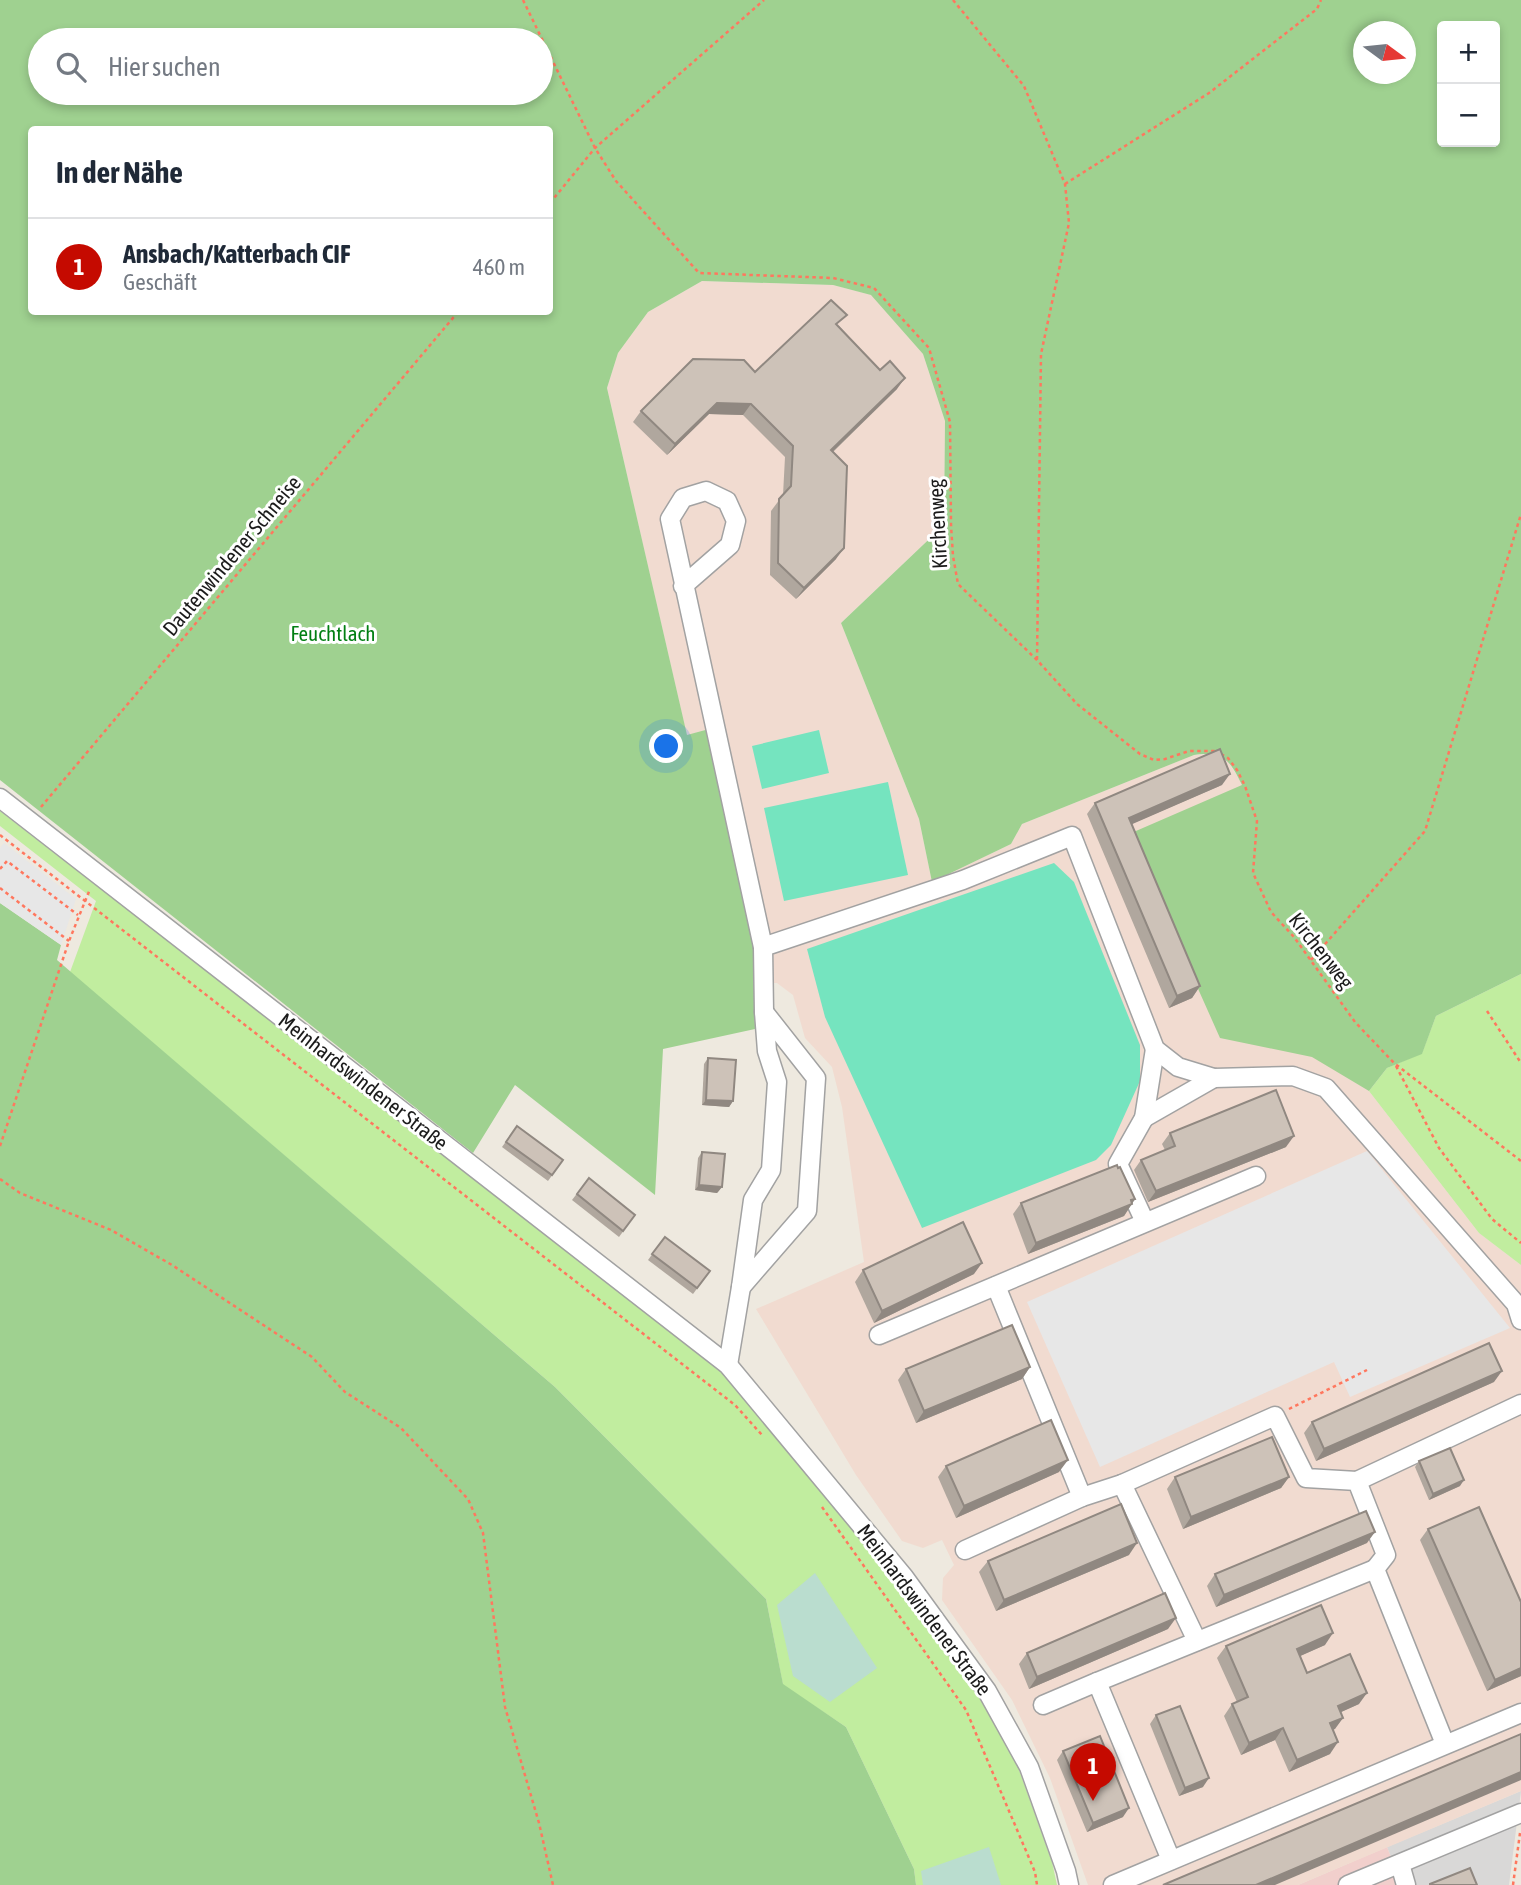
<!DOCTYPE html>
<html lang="de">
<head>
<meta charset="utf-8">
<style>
  :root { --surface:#fff; --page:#f6f6f7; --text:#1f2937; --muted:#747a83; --line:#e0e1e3; --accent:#c50a00 }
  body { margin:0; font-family:"Asap Condensed",sans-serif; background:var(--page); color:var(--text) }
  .controls { position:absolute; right:21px; top:21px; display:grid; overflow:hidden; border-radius:7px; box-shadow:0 4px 10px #0003 }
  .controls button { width:63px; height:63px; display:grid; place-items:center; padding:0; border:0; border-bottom:2px solid var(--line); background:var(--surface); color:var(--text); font:35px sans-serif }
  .compass { position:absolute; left:1353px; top:21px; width:63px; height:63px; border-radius:50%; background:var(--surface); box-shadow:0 4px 10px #0003; rotate:105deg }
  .you { position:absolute; left:667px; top:747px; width:24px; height:24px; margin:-18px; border:5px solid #fff; border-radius:50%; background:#1a73e8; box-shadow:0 0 0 10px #1a73e833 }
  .badge { display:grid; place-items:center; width:46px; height:46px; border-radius:50%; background:var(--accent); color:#fff; font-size:23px; font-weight:700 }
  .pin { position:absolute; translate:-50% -58px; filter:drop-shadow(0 2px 4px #0008) }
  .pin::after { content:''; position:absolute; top:37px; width:24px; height:21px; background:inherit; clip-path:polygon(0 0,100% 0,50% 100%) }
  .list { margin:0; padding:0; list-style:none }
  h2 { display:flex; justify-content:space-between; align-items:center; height:91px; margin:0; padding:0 28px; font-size:30px }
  h2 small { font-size:23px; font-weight:400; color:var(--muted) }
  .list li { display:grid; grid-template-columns:46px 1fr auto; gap:21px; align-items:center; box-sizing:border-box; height:98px; padding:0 28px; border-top:2px solid var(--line) }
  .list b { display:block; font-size:26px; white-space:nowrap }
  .list p { margin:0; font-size:23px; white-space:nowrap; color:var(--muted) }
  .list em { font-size:23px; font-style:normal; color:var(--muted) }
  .icon { flex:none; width:38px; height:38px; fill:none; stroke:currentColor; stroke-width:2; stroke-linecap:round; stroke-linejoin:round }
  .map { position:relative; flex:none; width:1521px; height:1885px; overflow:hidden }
  .search { position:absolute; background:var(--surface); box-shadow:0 4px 10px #0003; left:28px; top:28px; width:525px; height:77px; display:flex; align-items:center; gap:18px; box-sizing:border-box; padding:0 24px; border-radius:38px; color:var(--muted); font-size:26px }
  .panel { position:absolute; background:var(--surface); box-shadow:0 4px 10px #0003; left:28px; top:126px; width:525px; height:189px; border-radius:7px }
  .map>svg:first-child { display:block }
</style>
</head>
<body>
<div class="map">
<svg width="1521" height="1885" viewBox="0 0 1521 1885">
  <rect width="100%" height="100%" fill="#eee9df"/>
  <path fill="#d9d8d7" d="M1521 1791 1509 1885H1402L1387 1847Z"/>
  <path fill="#f1cfcc" d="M1387 1847 1402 1885H1298Z"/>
  <path fill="#f1dbd0" d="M702 281 833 285 872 295 923 354 945 421 944 525 841 623 919 819 932 882 1011 844 1022 824 1194 755 1212 754 1226 759 1243 784 1301 950 1369 1091 1479 1233 1521 1265V1791L1298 1885H1088L1050 1778 1012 1700 942 1600 943 1578 954 1565 942 1540 923 1548 902 1541 856 1475 756 1309 864 1262 842 1107 832 1067 805 1038 793 995 777 983H755L708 729 687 736 607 388 618 353 648 312Z"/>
  <g fill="#c1ed9f">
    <path d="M0 811 726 1373 904 1582 982 1691 1018 1767 1052 1862 1057 1885H916L914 1869 846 1727 783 1685 766 1599 555 1387 70 972 96 901 0 826Z"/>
    <path d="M1521 974V1265L1479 1233 1369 1091 1387 1068 1422 1053 1436 1016Z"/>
  </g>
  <g fill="#9fd190" fill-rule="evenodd">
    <path d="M0 0H1521V974L1436 1016 1422 1054 1387 1068 1369 1091 1312 1057 1220 1038 1129 834 1242 785C1230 760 1223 751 1194 755L1022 824 1011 844 932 882 919 819 841 623 944 525 945 421 923 354 871 295 833 285 702 281 648 312 618 353 607 388 687 735 709 729 753 939 755 1029 663 1049 655 1195 515 1085 473 1153 0 780ZM1442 26H1495V142H1442ZM1364 32H1406V74H1364ZM40 40H541V93H40ZM32 130H550V312H32Z"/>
    <path d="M0 903 61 945 57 960 555 1387 766 1599 783 1684 846 1727 914 1869 916 1885H0Z"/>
  </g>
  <g fill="#baddcf">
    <path d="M815 1573 877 1668 830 1702 793 1676 777 1605Z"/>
    <path d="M989 1847 1001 1885H923L921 1871Z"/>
  </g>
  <g fill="#75e4bf">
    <path d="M819 730 829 773 762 789 752 746Z"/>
    <path d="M888 782 908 875 784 901 764 808Z"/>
    <path d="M1054 863 1074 882 1140 1045V1081L1111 1145 1096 1160 922 1228 825 1017 807 949Z"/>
  </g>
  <g fill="#e7e7e7">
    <path d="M4 843 76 899 61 945 0 903V848Z"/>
    <path d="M1367 1151 1510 1328 1350 1397 1334 1362 1100 1467 1027 1302Z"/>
  </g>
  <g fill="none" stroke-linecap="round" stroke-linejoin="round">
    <defs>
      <g id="minor">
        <path d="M683 586 730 545 736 521 727 501 706 491 683 498 670 519 763 947"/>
        <path d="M0 798 728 1365 904 1577 987 1691 1029 1767 1066 1871 1069 1885"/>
        <path d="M1144 1118 1214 1078"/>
        <path d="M1145 1222 1118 1164 1144 1118 1155 1049"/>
        <path d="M996 1286 1082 1497"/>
        <path d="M741 1287 807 1211 816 1078 764 1012"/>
        <path d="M879 1335 1256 1176"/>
        <path d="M728 1365 741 1287 753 1200 771 1170 777 1082 767 1051 764 1012 763 947 963 880 1072 836 1155 1049 1178 1067 1214 1078 1293 1076 1326 1088 1516 1304 1521 1320"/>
        <path d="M1357 1481 1521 1404"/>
        <path d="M1122 1484 1197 1641"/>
        <path d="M965 1550 1082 1497 1122 1484 1275 1416 1306 1478 1357 1481 1386 1555 1375 1569 1445 1744"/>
        <path d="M1043 1705 1097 1682"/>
        <path d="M1171 1860 1097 1682 1375 1569"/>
        <path d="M1400 1864 1406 1885"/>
        <path d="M1113 1885 1521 1713"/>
        <path d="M1348 1885 1521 1813"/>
      </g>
    </defs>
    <use href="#minor" stroke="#a2a2a2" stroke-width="21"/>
    <g stroke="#ff775e" stroke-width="2.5" stroke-dasharray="3.5 3.5" stroke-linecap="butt">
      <path d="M523 0 595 148 616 181 699 273 833 278 874 288 929 348 950 422 951 525 953 556 958 584 1037 660 1077 704 1140 754 1154 760 1165 759 1189 751H1215"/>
      <path d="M953 0 1024 86 1065 184 1069 223 1041 354 1037 660"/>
      <path d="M1065 184 1209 93 1317 9 1321 0"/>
      <path d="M550 203 595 148 764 0"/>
      <path d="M1221 754 1228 758 1237 770 1245 786 1257 821 1253 873 1271 912 1294 937 1355 1022 1394 1063 1521 1161"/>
      <path d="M41 807 458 312"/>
      <path d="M0 835 735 1405 762 1435"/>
      <path d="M0 869 7 861 78 915"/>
      <path d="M0 888 69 941"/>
      <path d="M1311 960 1425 831 1521 514"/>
      <path d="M1487 1011 1521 1063"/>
      <path d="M1396 1066 1439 1148 1492 1219 1521 1243"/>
      <path d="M0 1146 69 941 90 889"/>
      <path d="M0 1179 20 1193 111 1230 172 1265 312 1357 345 1392 401 1428 468 1499 483 1533 505 1707 539 1823 553 1885"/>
      <path d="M1289 1409 1367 1370"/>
      <path d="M822 1507 966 1710 1035 1872 1037 1885"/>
      <path d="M1513 1885 1520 1833"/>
    </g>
    <use href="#minor" stroke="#fff" stroke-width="18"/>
  </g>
  <g fill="#b0a79e">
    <path d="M839 326 897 389 833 452 836 559 796 599 770 575 771 511 783 495 785 457 743 415 709 414 667 455 633 422 641 411 755 372Z"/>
    <path d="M1222 785 1131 824 1200 986 1192 998 1169 1008 1087 814 1095 803Z"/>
    <path d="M708 1058 733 1101 729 1107 702 1105 704 1064Z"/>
    <path d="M517 1126 563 1160 548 1181 502 1147Z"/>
    <path d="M1170 1133 1286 1147 1148 1202 1134 1170 1141 1160 1165 1150 1162 1144Z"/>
    <path d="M702 1152 722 1187 717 1193 695 1190 698 1158Z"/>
    <path d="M589 1178 635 1215 619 1237 572 1200Z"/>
    <path d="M1135 1199 1124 1216 1028 1254 1013 1214 1021 1203Z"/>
    <path d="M665 1237 710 1271 693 1294 648 1260Z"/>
    <path d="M863 1270 974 1274 874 1323 855 1282Z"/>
    <path d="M1030 1367 1022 1379 916 1423 898 1380 906 1369Z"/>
    <path d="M1494 1382 1316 1461 1304 1433 1312 1422Z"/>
    <path d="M1419 1461 1460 1486 1429 1500 1415 1467Z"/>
    <path d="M946 1466 1059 1472 956 1518 938 1477Z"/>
    <path d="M1175 1477H1289L1281 1488 1183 1529 1167 1489Z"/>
    <path d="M1428 1529 1521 1676 1487 1691 1420 1540Z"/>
    <path d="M1367 1543 1216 1607 1207 1586 1215 1574Z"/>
    <path d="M1129 1555 996 1611 979 1572 988 1561Z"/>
    <path d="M1168 1629 1029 1689 1019 1664 1027 1653Z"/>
    <path d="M1325 1645 1300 1656 1307 1673 1359 1704 1341 1712 1343 1718 1333 1730 1330 1754 1289 1772 1275 1740 1241 1755 1224 1716 1232 1704 1237 1702 1217 1658 1226 1646Z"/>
    <path d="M1156 1715 1203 1787 1179 1796 1150 1724Z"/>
    <path d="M1063 1751 1123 1817 1087 1832 1057 1760Z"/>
  </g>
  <g fill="#908881">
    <path d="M905 378 897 389 823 461 831 450Z"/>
    <path d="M717 403 751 404 743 415 709 414 667 455 675 444Z"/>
    <path d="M844 548 836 559 796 599 804 588Z"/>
    <path d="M1230 774 1222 785 1121 829 1129 818Z"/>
    <path d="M1200 986 1192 998 1169 1008 1177 996Z"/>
    <path d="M706 1100 733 1101 729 1107 702 1105Z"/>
    <path d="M1294 1136 1286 1147 1148 1202 1156 1191Z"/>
    <path d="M699 1185 722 1187 717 1193 695 1190Z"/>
    <path d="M1135 1199 1124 1216 1028 1254 1036 1243Z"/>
    <path d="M982 1263 974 1274 874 1323 882 1311Z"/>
    <path d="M1030 1367 1022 1379 916 1423 924 1411Z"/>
    <path d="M1502 1371 1494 1382 1316 1461 1324 1449Z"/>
    <path d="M1068 1460 1059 1472 956 1518 964 1506Z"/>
    <path d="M1289 1477 1281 1488 1183 1529 1191 1517Z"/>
    <path d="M1464 1480 1460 1486 1429 1500 1433 1494Z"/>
    <path d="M1375 1532 1367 1543 1216 1607 1224 1595Z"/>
    <path d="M1137 1543 1129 1555 996 1611 1004 1600Z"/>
    <path d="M1176 1618 1168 1629 1029 1689 1037 1677Z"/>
    <path d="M1333 1633 1325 1645 1289 1661 1297 1649Z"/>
    <path d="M1521 1668V1676L1487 1691 1495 1680Z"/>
    <path d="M1367 1693 1359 1704 1330 1717 1338 1706Z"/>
    <path d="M1343 1718 1335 1729 1322 1735 1330 1723Z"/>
    <path d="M1283 1728 1275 1740 1241 1755 1249 1743Z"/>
    <path d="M1338 1742 1330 1754 1289 1772 1297 1760Z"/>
    <path d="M1521 1772V1780L1275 1885H1256Z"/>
    <path d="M1209 1778 1203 1787 1179 1796 1185 1788Z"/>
    <path d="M1129 1808 1123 1817 1087 1832 1093 1823Z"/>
  </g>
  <g fill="#cdc2b8" stroke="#908881" stroke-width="2">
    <path d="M831 300 847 315 836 324 880 370 890 361 905 378 831 450 847 466 844 548 804 588 778 563 779 499 791 486 793 446 751 404 717 403 675 444 641 411 693 359 744 360 755 372Z"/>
    <path d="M1220 749 1230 774 1129 818 1200 986 1177 996 1095 803Z"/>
    <path d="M708 1058 736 1060 733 1101 706 1100Z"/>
    <path d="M1276 1090 1294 1136 1156 1191 1141 1160 1175 1146 1170 1133Z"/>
    <path d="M517 1126 563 1160 552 1175 506 1142Z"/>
    <path d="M702 1152 725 1154 722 1187 699 1185Z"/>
    <path d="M1117 1165 1118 1168 1120 1167 1135 1199 1131 1200 1132 1204 1036 1243 1021 1203Z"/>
    <path d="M589 1178 635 1215 623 1231 577 1194Z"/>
    <path d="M963 1222 982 1263 882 1311 863 1270Z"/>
    <path d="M665 1237 710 1271 697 1288 652 1254Z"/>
    <path d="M1012 1325 1030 1367 924 1411 906 1369Z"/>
    <path d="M1489 1343 1502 1371 1324 1449 1312 1422Z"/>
    <path d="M1051 1420 1068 1460 964 1506 946 1466Z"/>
    <path d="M1272 1437 1289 1477 1191 1517 1175 1477Z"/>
    <path d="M1450 1448 1464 1480 1433 1494 1419 1461Z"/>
    <path d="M1121 1504 1137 1543 1004 1600 988 1561Z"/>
    <path d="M1479 1507 1521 1602V1668L1495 1680 1428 1529Z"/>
    <path d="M1366 1511 1375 1532 1224 1595 1215 1574Z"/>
    <path d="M1165 1593 1176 1618 1037 1677 1027 1653Z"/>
    <path d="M1321 1605 1333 1633 1297 1649 1307 1673 1350 1654 1367 1693 1338 1706 1343 1718 1330 1723 1338 1742 1297 1760 1283 1728 1249 1743 1232 1704 1248 1697 1226 1646Z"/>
    <path d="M1180 1706 1209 1778 1185 1788 1156 1715Z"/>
    <path d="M1521 1734V1772L1256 1885H1163Z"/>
    <path d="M1100 1736 1129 1808 1093 1823 1063 1751Z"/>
    <path d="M1470 1868 1477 1885H1430V1884Z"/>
  </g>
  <g text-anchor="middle" stroke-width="6" stroke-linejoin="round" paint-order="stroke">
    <g font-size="21" fill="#1b1b1b" stroke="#fff">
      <text transform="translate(938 524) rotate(-93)" y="7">Kirchenweg</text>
      <text transform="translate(232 556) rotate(-50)" y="7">Dautenwindener Schneise</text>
      <text transform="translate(1321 951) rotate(52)" y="7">Kirchenweg</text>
      <text transform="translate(363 1082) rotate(38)" y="7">Meinhardswindener Straße</text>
      <text transform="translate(924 1610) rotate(53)" y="7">Meinhardswindener Straße</text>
    </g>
    <g font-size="21" fill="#027f13" stroke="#fff">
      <text x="333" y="641">Feuchtlach</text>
    </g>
  </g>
</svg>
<div class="controls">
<button>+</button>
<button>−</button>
</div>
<svg class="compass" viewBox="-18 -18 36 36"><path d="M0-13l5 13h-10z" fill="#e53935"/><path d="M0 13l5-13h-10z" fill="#747a83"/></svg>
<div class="you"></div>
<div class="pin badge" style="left:1093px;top:1801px">1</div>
<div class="search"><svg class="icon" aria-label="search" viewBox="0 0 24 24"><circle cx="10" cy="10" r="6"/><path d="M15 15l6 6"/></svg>Hier suchen</div>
<section class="panel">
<h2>In der Nähe<small></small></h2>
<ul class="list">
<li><span class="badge">1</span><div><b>Ansbach/Katterbach CIF</b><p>Geschäft</p></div><em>460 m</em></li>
</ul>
</section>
</div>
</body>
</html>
